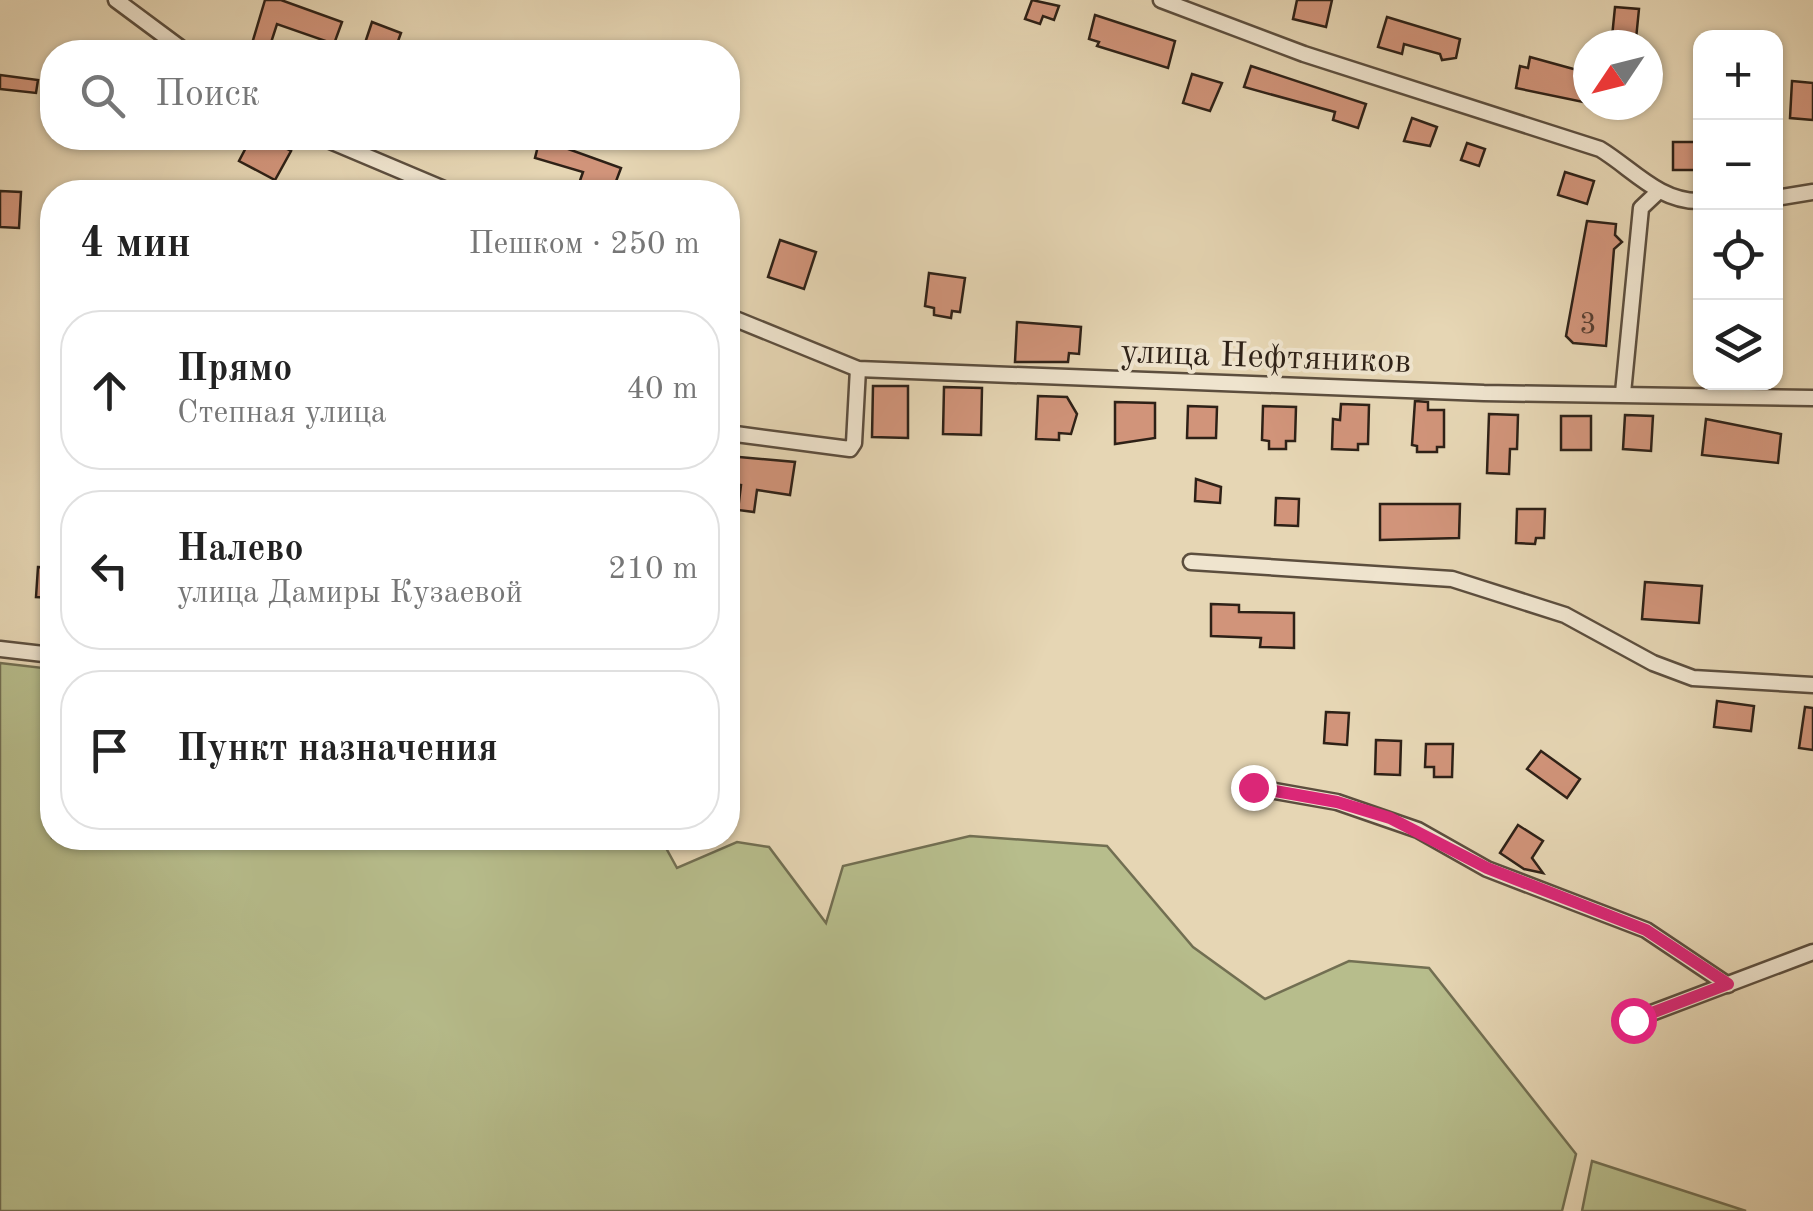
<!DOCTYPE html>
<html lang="ru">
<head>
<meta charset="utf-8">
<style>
  :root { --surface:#fff; --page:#f6f6f6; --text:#222; --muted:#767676; --line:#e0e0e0 }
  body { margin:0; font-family:"Old Standard TT",serif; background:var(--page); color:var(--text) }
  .controls { position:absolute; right:30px; top:30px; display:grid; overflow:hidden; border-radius:20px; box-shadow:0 2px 8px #0004 }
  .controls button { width:90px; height:90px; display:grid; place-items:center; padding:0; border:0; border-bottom:2px solid var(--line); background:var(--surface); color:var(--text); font:50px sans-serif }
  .compass { position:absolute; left:1573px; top:30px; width:90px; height:90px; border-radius:50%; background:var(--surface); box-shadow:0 2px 8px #0004; rotate:235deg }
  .stop { position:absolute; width:30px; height:30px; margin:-22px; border:8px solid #db2777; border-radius:50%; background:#fff }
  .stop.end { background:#db2777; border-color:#fff; box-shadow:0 2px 10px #0008 }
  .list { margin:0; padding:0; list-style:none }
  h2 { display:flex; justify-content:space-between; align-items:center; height:130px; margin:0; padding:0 40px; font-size:42px }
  h2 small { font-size:32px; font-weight:400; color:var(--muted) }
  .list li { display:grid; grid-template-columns:65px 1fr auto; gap:30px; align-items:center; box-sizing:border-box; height:160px; margin:0 20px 20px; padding:0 20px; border:2px solid var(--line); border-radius:40px }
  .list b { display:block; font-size:38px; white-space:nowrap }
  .list p { margin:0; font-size:32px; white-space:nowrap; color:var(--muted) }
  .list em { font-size:32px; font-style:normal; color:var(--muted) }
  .icon { flex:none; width:55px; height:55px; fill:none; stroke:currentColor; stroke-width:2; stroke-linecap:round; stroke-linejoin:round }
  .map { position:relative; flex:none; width:1813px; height:1211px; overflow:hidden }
  .search { position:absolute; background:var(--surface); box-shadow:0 2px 8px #0004; left:40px; top:40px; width:700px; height:110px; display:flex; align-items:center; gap:25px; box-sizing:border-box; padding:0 35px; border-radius:40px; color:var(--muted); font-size:38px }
  .panel { position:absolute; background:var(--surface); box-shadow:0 2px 8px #0004; left:40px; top:180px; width:700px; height:670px; border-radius:40px }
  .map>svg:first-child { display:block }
</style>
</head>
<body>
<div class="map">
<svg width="1813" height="1211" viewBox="0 0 1813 1211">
  <rect width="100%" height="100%" fill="#e6d6b4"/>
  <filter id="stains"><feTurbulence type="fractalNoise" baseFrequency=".002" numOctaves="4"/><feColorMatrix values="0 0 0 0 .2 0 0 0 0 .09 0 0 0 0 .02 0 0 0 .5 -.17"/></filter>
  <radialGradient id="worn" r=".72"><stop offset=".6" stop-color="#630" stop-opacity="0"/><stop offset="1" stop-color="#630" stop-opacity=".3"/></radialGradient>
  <g fill="#b7bd8c" stroke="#726f52" stroke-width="2.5">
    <path d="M0 663 52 669V838H653L661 839 677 868 737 842 769 847 826 923 843 866 970 836 1107 846 1193 947 1265 999 1349 961 1429 968 1576 1154 1562 1211H0Z"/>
    <path d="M1592 1161 1746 1211H1582Z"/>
  </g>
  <g fill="#d1947a" stroke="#2e2117" stroke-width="2.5">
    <path d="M265 0H281L342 22 334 44 277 24 268 52 251 47Z"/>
    <path d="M1032 0 1059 6 1054 20 1043 16 1040 24 1025 19Z"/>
    <path d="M1297 0H1332L1326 27 1293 19Z"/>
    <path d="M1615 7 1639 9 1636 39 1612 37Z"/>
    <path d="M1095 15 1175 41 1168 68 1097 46 1099 42 1089 39Z"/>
    <path d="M1387 17 1460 39 1456 58 1442 60 1440 54 1404 44 1402 54 1378 47Z"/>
    <path d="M372 22 401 33 394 52H362Z"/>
    <path d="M1530 57 1588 73V103L1516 88 1520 66 1528 68Z"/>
    <path d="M1251 66 1366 104 1358 128 1333 120 1335 112 1244 87Z"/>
    <path d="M1192 74 1222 83 1210 111 1183 103Z"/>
    <path d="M0 75 38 80 36 93 0 89Z"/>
    <path d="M1792 81 1813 83V120L1790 118Z"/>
    <path d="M1412 118 1437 127 1430 146 1404 141Z"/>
    <path d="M251 138H265L291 151 275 180 239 161Z"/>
    <path d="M540 138H571L568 149 621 168 612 192H576L583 172 535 158Z"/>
    <rect x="1673" y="142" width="27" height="28"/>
    <path d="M1467 143 1485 149 1479 166 1461 160Z"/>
    <path d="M1565 172 1594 181 1587 204 1558 195Z"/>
    <path d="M0 191 21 192 19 228 0 227Z"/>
    <path d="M1587 221 1616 224 1615 235 1622 242 1614 249 1606 346 1573 343 1566 336Z"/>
    <path d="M780 240 816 252 804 289 768 277Z"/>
    <path d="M929 273 965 278 960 312 952 311 951 318 934 315V308L925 306Z"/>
    <path d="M1017 322 1081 327 1079 354 1069 353 1068 362H1015Z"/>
    <path d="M873 386H908V438L872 437Z"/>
    <path d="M944 387 982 388 981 435 943 434Z"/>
    <path d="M1038 396 1067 397 1077 414 1071 434 1059 433V440L1036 439Z"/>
    <path d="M1415 401 1428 402V410H1444V447H1437V452H1417V446L1412 445Z"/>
    <path d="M1115 402 1155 403V438L1115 444Z"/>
    <path d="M1341 404 1369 405 1368 444H1358V450L1332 449 1333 419 1340 420Z"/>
    <path d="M1188 406 1217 407 1216 438H1187Z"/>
    <path d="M1263 406 1296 407 1295 441H1286V449H1269V441L1262 440Z"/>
    <path d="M1489 414 1518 415 1517 449H1510L1509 474 1487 473Z"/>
    <path d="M1625 415 1653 416 1651 451 1623 449Z"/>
    <rect x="1561" y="416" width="30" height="34"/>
    <path d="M1706 419 1781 434 1778 463 1702 455Z"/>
    <path d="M728 456 795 462 790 495 757 490 754 512 738 510 741 485 728 483Z"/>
    <path d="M1196 479 1221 487 1220 503 1195 501Z"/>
    <path d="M1276 498 1299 499 1298 526 1275 525Z"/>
    <path d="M1380 504H1460L1459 538 1380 540Z"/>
    <path d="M1517 509H1545L1544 538H1536L1535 544 1516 543Z"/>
    <path d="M38 567 52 568V598L36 597Z"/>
    <path d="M1645 582 1702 586 1699 623 1642 619Z"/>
    <path d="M1211 604 1239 605V612L1294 613V648L1260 647 1261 638 1211 636Z"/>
    <path d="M1717 701 1754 706 1751 731 1714 727Z"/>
    <path d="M1805 707 1813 708V750L1799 748Z"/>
    <path d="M1326 712 1349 713 1347 745 1324 743Z"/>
    <path d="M1376 740 1401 741 1400 775 1375 774Z"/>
    <path d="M1426 744H1453L1452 777H1434V767H1425Z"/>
    <path d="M1541 751 1580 779 1567 798 1527 769Z"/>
    <path d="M1518 825 1543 841 1532 858 1543 873 1524 869 1500 853Z"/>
  </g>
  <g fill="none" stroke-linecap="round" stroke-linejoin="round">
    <defs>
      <g id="minor">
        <path d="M116 0 186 52"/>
        <path d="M1161 0 1304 54 1600 149C1633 169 1659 202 1700 201"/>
        <path d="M323 138 451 192"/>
        <path d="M1776 198 1813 192"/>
        <path d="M728 316 858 369 1484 393 1813 398"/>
        <path d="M1623 393 1641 208 1659 191"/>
        <path d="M728 433 850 449 854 443 858 369"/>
        <path d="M1191 562 1452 579 1565 615 1653 663 1693 678 1813 685"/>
        <path d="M0 649 52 655"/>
        <path d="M1253 787 1337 802 1418 830 1487 869 1646 930 1728 985"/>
        <path d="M1633 1020 1813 952"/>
      </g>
    </defs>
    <use href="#minor" stroke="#5c4e3e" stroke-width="19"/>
    <use href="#minor" stroke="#efe4ce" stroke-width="14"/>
  </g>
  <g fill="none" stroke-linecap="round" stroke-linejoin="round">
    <path stroke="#db2777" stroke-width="12" d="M1253 787 1337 802 1390 818 1487 868 1646 930 1728 984 1633 1020"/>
  </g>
  <g text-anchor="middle" stroke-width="8" stroke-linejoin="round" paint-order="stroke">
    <g font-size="30" fill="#573e30">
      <text x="1588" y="333">3</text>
    </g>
    <g font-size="35" fill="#2e2117" stroke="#efe4ce">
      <text transform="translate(1266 355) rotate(2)" y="12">улица Нефтяников</text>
    </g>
  </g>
  <rect width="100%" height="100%" filter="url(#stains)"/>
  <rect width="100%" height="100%" fill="url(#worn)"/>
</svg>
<div class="controls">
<button>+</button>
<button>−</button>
<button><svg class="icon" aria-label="locate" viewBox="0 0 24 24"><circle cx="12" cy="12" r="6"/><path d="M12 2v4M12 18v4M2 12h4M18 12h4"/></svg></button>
<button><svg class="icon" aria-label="layers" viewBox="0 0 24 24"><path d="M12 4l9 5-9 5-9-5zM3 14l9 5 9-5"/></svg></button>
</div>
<svg class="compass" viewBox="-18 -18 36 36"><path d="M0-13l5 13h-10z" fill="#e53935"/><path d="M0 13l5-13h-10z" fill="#767676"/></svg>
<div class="stop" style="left:1633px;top:1020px"></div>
<div class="stop end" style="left:1253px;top:787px"></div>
<div class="search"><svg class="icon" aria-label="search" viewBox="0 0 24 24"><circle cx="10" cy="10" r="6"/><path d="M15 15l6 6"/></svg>Поиск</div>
<section class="panel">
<h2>4 мин<small>Пешком · 250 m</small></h2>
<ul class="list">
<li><svg class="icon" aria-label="ahead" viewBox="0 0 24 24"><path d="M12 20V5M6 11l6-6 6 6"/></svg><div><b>Прямо</b><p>Степная улица</p></div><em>40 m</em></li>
<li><svg class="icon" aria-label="left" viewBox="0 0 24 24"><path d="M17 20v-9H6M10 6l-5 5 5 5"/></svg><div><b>Налево</b><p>улица Дамиры Кузаевой</p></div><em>210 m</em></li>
<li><svg class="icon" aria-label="arrive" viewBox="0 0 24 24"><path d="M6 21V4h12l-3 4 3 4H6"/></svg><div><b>Пункт назначения</b></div></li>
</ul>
</section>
</div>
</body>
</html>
